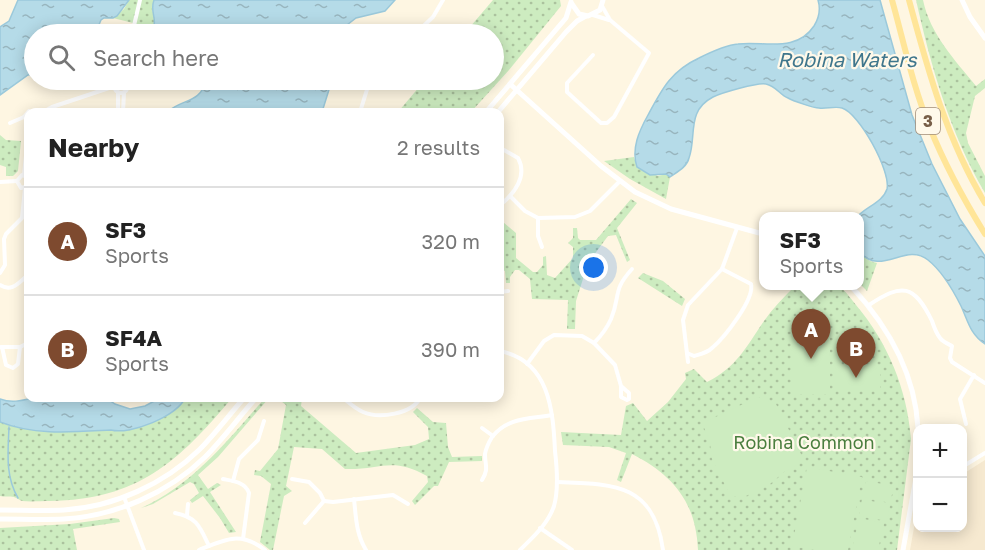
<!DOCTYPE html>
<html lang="en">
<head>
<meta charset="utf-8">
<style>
  :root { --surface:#fff; --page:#f6f6f6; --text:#222; --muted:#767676; --line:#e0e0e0; --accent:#7e4a2f }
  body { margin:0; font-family:"Golos Text",sans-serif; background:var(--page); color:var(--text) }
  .controls { position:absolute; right:18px; bottom:18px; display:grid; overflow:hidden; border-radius:12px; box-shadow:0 3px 15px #0003 }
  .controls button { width:54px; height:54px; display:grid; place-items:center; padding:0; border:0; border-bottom:2px solid var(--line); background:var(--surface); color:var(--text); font:30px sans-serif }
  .you { position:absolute; left:594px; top:268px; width:21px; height:21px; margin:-15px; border:4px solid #fff; border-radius:50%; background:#1a73e8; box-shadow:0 0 0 9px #1a73e833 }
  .badge { display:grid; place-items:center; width:39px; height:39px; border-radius:50%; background:var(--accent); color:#fff; font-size:20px; font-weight:700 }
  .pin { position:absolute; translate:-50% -50px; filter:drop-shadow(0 2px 3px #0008) }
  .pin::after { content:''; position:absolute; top:32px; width:21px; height:18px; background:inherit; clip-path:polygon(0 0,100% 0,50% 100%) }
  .popup { position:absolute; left:759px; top:212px; width:105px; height:78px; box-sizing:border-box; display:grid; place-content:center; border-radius:12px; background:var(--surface); filter:drop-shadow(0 2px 4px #0005); font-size:20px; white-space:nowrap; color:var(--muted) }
  .popup b { font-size:22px; color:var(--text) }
  .popup::after { content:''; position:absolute; left:50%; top:100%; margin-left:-12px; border:12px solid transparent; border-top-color:var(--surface) }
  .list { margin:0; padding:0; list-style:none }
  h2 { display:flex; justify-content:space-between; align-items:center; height:78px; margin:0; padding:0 24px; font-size:26px }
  h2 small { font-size:20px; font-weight:400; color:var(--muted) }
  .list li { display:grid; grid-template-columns:39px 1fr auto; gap:18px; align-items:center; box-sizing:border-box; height:108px; padding:0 24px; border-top:2px solid var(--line) }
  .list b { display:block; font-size:22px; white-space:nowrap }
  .list p { margin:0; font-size:20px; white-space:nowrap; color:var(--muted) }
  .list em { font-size:20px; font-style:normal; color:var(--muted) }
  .icon { flex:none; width:33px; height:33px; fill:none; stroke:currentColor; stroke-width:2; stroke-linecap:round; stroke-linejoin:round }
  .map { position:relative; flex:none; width:985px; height:550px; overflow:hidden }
  .search { position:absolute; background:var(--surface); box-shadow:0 3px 15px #0003; left:24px; top:24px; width:480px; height:66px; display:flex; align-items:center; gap:15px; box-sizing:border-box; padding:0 21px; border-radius:33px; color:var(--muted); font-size:22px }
  .panel { position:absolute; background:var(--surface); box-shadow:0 3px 15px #0003; left:24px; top:108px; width:480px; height:294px; border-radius:12px }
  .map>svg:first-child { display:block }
</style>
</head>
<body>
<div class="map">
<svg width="985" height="550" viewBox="0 0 985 550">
  <defs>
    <pattern id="park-dots" width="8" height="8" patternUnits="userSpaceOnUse" patternTransform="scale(1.5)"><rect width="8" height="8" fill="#cdecc0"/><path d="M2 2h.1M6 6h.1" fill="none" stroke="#abc29e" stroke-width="1.8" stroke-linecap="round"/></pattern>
    <pattern id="water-ripples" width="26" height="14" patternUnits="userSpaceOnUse" patternTransform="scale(1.5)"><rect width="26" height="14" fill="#b5dbe8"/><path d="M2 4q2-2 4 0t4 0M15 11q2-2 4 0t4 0" fill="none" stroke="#98b5be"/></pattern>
  </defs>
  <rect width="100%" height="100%" fill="#fef6e2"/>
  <path fill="#f6e9d0" d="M985 460V550H910L917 511 918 528H962L963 474Z"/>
  <g fill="url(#park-dots)">
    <path d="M129 0H154C150 11 156 17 154 25L145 26 113 18 124 9Z"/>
    <path d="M493 0H560L561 6 509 70 471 112H398L425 80H494V34H464Z"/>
    <path d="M916 0H923C930 34 955 60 976 86L985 79V88L975 96 966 133 968 143 985 176V193C950 133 931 67 916 0Z"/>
    <path d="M0 135 6 140 21 141 18 171 13 176H6V167L0 165Z"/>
    <path d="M634 157 637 167 658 176 666 174 670 177 666 199 630 179 604 161Z"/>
    <path d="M631 199 637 203 617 228 630 260 627 262 616 235 608 236 588 263 576 301 575 329H567L568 300 532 299 530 279 519 270H515L510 277V283H506L505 271 500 269V216H503V222L516 233V258L533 272H537L543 265V257L546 256 547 275 555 278 573 258V247L568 243 573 238V228H577L578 238 580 240H596Z"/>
    <path d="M859 252 870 261 877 263 867 291 859 283Z"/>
    <path d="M643 273 663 281 685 299 682 306 638 278Z"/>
    <path d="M795 286C808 286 825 282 837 286 844 288 851 299 856 305 888 343 907 389 911 439L897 550H698C696 502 673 475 632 454L621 482 617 480 626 453 609 447 563 445 561 432 621 435 626 406 633 403 647 421 668 402 686 379 685 373 694 369 707 382C737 367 746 347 764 321 773 308 784 297 795 286Z"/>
    <path d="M185 398H232C179 461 138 500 50 501 41 501 31 502 22 501 19 500 17 498 14 497 10 496 4 497 0 496V422C35 436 74 432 111 430 131 435 177 416 185 398Z"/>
    <path d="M265 398H269L218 457 198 475 208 489 217 483 221 485 210 492 236 532 229 533 220 518 203 496 192 503 190 500 199 493 194 484 190 482 153 504 141 508C194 484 228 440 265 398Z"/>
    <path d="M277 398H302L301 406 356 453 415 445 429 439 428 427 413 412 417 408 433 422 446 423 448 447 452 457 482 456V461L449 462 438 486H434L415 505 412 501 428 482 427 476C392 456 381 470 345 469L322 449 294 447 286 486 292 491 284 496 273 550H270L260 542 271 484 261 476 254 475 255 470 260 471 278 449 286 405Z"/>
    <path d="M114 518 119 519 120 522 73 529 77 550H0V528L70 524Z"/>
  </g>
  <g fill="#cdecc0">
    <rect x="793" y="323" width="37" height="71"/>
    <rect x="834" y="338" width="29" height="21"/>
    <rect x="833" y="365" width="47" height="26"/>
    <path d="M758 397 776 404 801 454 799 464 784 472 770 484 744 497 733 496 729 493 712 459 710 443 703 425 707 421Z"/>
    <path d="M807 467 862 477 848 550H814L792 546Z"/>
    <path d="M866 481 894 486 890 503 862 497Z"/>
    <path d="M862 499 890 505 887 521 859 516Z"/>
    <path d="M859 518 884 523 878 550H852Z"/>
  </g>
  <g fill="url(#water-ripples)" stroke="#9bc9db" stroke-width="1.5">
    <path d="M18 0H129L117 16 113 18H104L101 20 95 34H34V74L28 75 0 95V27L9 21Z"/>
    <path d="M154 0H395L385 11 356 18 347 25 340 34H187C176 30 164 31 154 25 156 17 150 11 154 0Z"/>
    <path d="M818 0H880L912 115 932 164 960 219 985 256V344C970 334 968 321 961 306 953 290 942 271 928 260 905 242 882 277 859 252L858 216C866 207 883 202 887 189 891 171 859 113 842 108 835 106 826 109 819 108 814 108 793 101 788 98 780 95 776 86 766 84 758 82 721 93 713 97 686 111 697 136 689 158 687 167 677 172 670 177L666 174 650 175 637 167C631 149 639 131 648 115 662 89 671 71 699 58 709 53 726 45 738 44 765 41 796 53 814 26 819 18 821 10 818 0Z"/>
    <path d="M207 80H332L322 112H167C184 98 199 104 207 80Z"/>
    <path d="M32 398H106L115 404 130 409 145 406 160 398H185C177 416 131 435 111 430 74 432 35 436 0 422V399C11 403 21 401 32 398Z"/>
  </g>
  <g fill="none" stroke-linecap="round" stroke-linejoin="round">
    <path stroke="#9bc9db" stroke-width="1.5" d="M9 427C8 452 5 476 18 498"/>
    <g stroke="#fff" stroke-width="4">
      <path d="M593 15 609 20"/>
      <path d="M132 34 140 0"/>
      <path d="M415 34 433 17 443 0"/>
      <path d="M593 55 567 83V92L601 123H607L614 117 649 53 610 20 602 6"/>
      <circle cx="121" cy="86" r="7"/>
      <path d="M128 86H144L157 80"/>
      <path d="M43 112 52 107 115 86"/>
      <path d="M118 112V92"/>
      <path d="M123 112 124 93"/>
      <path d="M360 112 370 80"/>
      <path d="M24 117 29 111"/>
      <path d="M10 123 24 117 28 120"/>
      <path d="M24 175 28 136"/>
      <path d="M28 177 22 175 17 181 21 188 28 186"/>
      <path d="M0 182 17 181"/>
      <path d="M510 196 525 211 538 218 575 217 590 211 619 182"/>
      <path d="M500 205C514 194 528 176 518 158L504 150"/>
      <path d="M538 218V236L542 247"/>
      <path d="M0 273 5 265 4 239 6 234 22 218 25 188"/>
      <path d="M0 285C12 293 19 282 28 275"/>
      <path d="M500 292 508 291"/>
      <path d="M869 305C902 283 914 284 932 321 934 327 936 333 940 338 943 342 948 344 952 346L950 358 952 362 985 383"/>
      <path d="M594 343C601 336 607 328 611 319 621 295 612 291 632 269"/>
      <path d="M1 347H20L28 343"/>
      <path d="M2 347 6 365 13 368 18 364 20 347"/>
      <path d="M500 351C549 361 553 409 555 451 557 468 559 489 554 506 548 524 533 537 520 550"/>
      <path d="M687 353 694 356C701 354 707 353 712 348 724 338 755 299 751 284L722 269"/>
      <path d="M688 362 683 320 688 305 722 269 737 228"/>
      <path d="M527 364 544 341 554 335 582 336 594 343 615 365 621 386 629 393V399L627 400 621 397V386"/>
      <path d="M343 398C349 403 356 409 363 412 379 419 412 414 420 398"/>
      <path d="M966 424 960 399 974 375"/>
      <path d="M482 428 493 436"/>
      <path d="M962 467 985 453"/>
      <path d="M223 479C233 481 245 482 249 493L243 539"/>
      <path d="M292 479 309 482 320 493 324 501"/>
      <path d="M482 480C489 469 485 466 485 454 486 448 489 442 492 437 508 417 529 419 552 415"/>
      <path d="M233 481 239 459 258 440 264 421"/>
      <path d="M557 482C613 484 654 483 663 550"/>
      <path d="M124 497 144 550"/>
      <path d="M354 499C356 517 356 534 366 550"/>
      <path d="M324 501 333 502 393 495 408 504"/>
      <path d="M175 513C197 517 200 527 209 546"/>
      <path d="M187 515 188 504"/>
      <path d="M305 523 324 501"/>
      <path d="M540 528 572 550"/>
      <path d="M199 550C225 539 241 531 265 550"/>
    </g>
    <g stroke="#fff" stroke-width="5">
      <path d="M962 0 970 17 985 38"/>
      <path d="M510 84 601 166 635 192 671 209 763 234"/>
      <path d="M851 286C888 326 915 373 918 428"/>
      <path d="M903 550 918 467"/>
    </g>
    <g stroke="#fff" stroke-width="5">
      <path d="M572 4 579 14 588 16 600 10 603 0"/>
      <path d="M486 112 566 18 571 2"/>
      <path d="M498 112 566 32 577 21 586 16"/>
      <path d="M0 510C21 510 43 511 64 510 114 507 164 484 199 450 215 434 229 415 244 398"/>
      <path d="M0 519C21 519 43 520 64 519 116 516 168 493 205 457 223 439 239 417 256 398"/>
    </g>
    <g stroke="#ffe598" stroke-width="6">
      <path d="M892 0C904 43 913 87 930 128 945 165 964 200 985 234"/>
      <path d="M909 0C928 71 947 140 985 203"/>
    </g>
  </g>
  <g text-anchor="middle" stroke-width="4.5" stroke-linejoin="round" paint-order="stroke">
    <rect fill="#fff9ea" stroke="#a08c78" stroke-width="1.5" x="916" y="108" width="24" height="26" rx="4.5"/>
    <g font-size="16" font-weight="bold" fill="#775e47">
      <text x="928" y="127">3</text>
    </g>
    <g font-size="18" fill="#4a7e3e" stroke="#fff9ea">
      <text x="804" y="449">Robina Common</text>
    </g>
    <g font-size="20" font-style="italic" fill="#3f768c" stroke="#fff9ea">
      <text x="847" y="67">Robina Waters</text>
    </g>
  </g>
</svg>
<div class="controls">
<button>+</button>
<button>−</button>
</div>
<div class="you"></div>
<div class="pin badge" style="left:811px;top:359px">A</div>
<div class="popup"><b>SF3</b>Sports</div>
<div class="pin badge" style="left:856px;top:378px">B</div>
<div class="search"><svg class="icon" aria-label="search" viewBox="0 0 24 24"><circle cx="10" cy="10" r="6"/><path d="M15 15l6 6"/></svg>Search here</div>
<section class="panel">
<h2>Nearby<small>2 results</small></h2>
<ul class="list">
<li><span class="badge">A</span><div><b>SF3</b><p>Sports</p></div><em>320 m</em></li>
<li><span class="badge">B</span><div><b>SF4A</b><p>Sports</p></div><em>390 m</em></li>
</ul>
</section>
</div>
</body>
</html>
